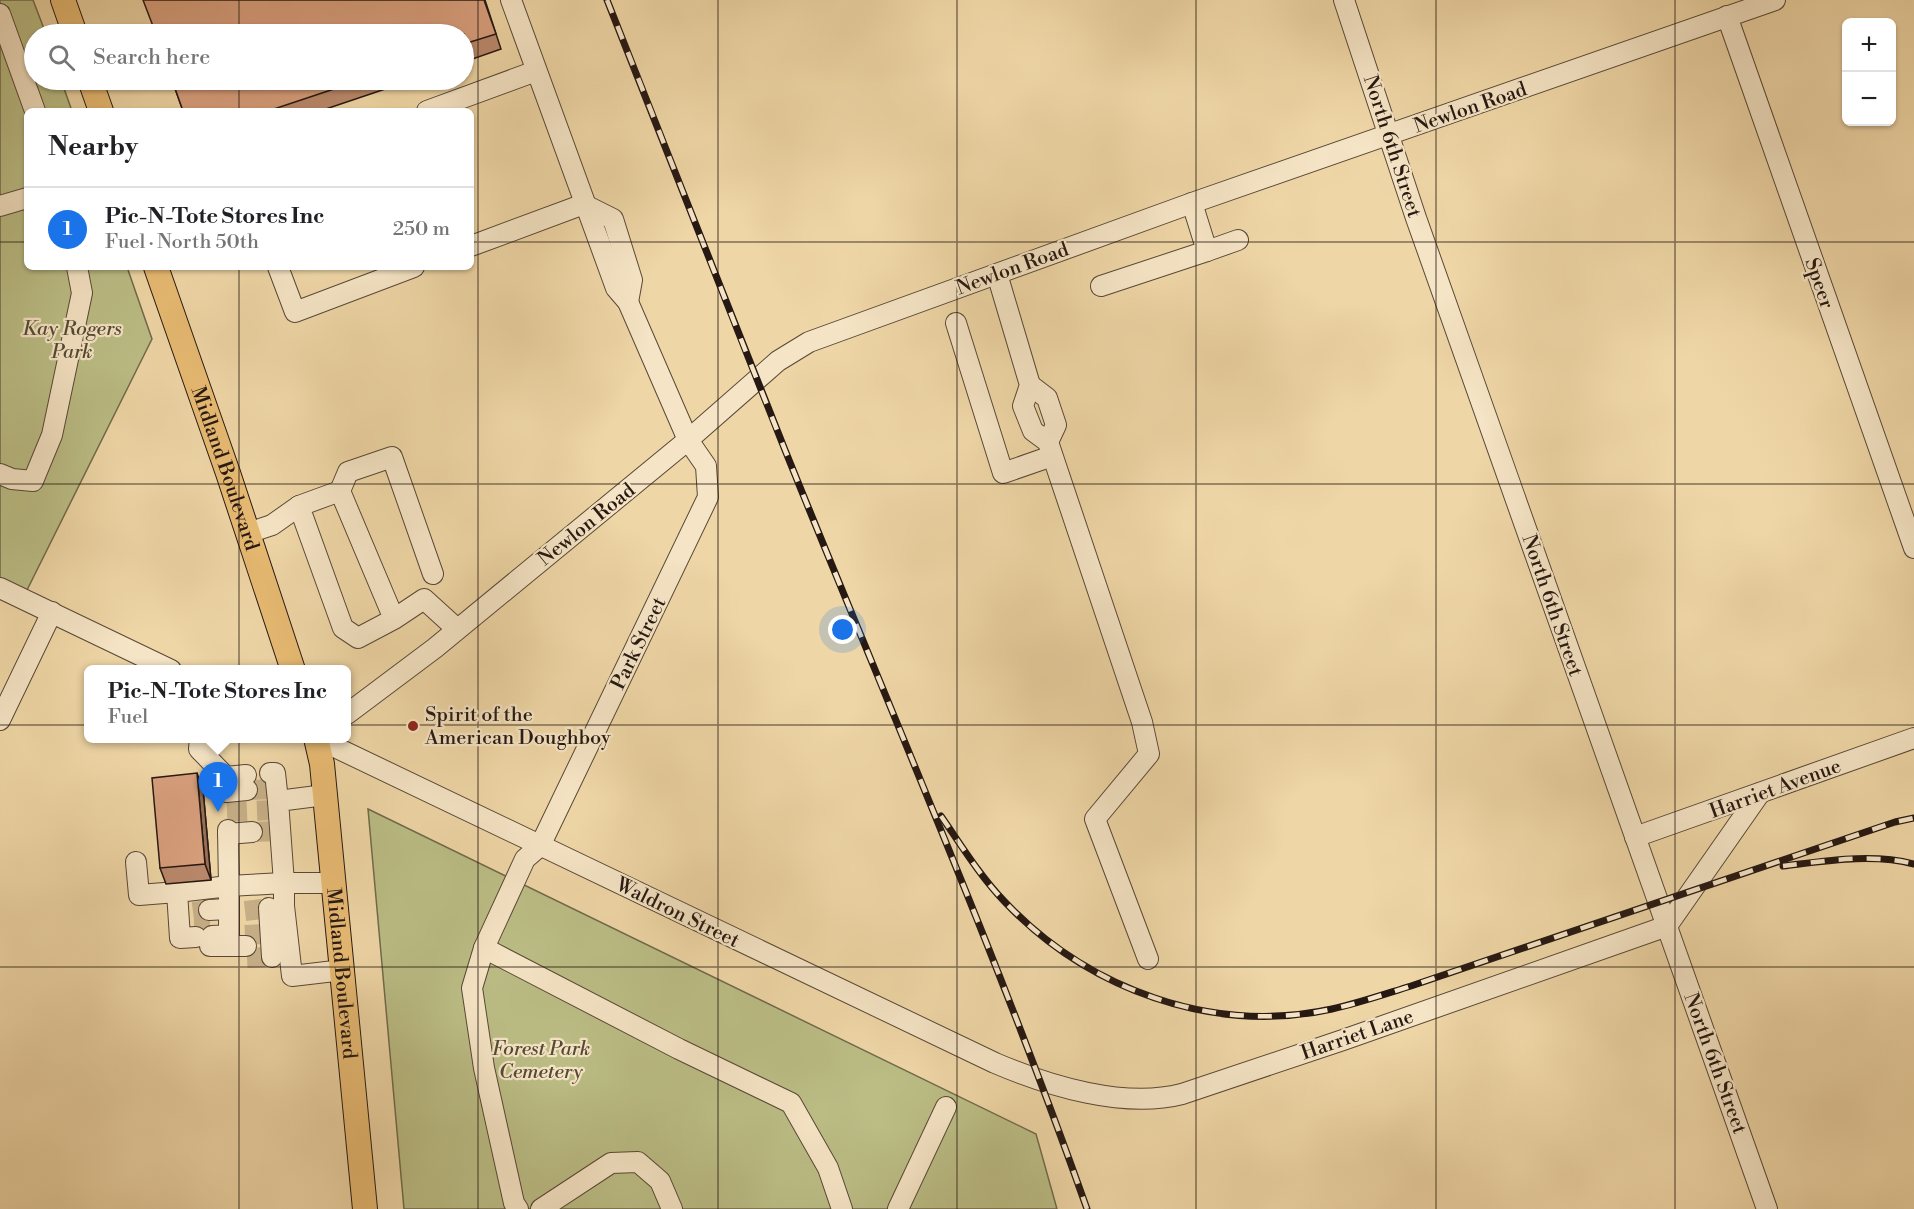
<!DOCTYPE html>
<html lang="en">
<head>
<meta charset="utf-8">
<style>
  :root { --surface:#fff; --page:#f6f6f6; --text:#202124; --muted:#757577; --line:#e0e0e0; --accent:#1a73e8 }
  body { margin:0; font-family:"Libre Bodoni",serif; background:var(--page); color:var(--text) }
  .controls { position:absolute; right:18px; top:18px; display:grid; overflow:hidden; border-radius:9px; box-shadow:0 2px 4px #0004 }
  .controls button { width:54px; height:54px; display:grid; place-items:center; padding:0; border:0; border-bottom:2px solid var(--line); background:var(--surface); color:var(--text); font:30px sans-serif }
  .you { position:absolute; left:843px; top:630px; width:21px; height:21px; margin:-15px; border:4px solid #fff; border-radius:50%; background:#1a73e8; box-shadow:0 0 0 9px #1a73e833 }
  .badge { display:grid; place-items:center; width:39px; height:39px; border-radius:50%; background:var(--accent); color:#fff; font-size:20px; font-weight:700 }
  .pin { position:absolute; translate:-50% -50px; filter:drop-shadow(0 2px 3px #0008) }
  .pin::after { content:''; position:absolute; top:32px; width:21px; height:18px; background:inherit; clip-path:polygon(0 0,100% 0,50% 100%) }
  .popup { position:absolute; left:84px; top:665px; width:267px; height:78px; box-sizing:border-box; display:grid; place-content:center; border-radius:9px; background:var(--surface); filter:drop-shadow(0 2px 4px #0005); font-size:20px; white-space:nowrap; color:var(--muted) }
  .popup b { font-size:22px; color:var(--text) }
  .popup::after { content:''; position:absolute; left:50%; top:100%; margin-left:-12px; border:12px solid transparent; border-top-color:var(--surface) }
  .list { margin:0; padding:0; list-style:none }
  h2 { display:flex; justify-content:space-between; align-items:center; height:78px; margin:0; padding:0 24px; font-size:26px }
  h2 small { font-size:20px; font-weight:400; color:var(--muted) }
  .list li { display:grid; grid-template-columns:39px 1fr auto; gap:18px; align-items:center; box-sizing:border-box; height:84px; padding:0 24px; border-top:2px solid var(--line) }
  .list b { display:block; font-size:22px; white-space:nowrap }
  .list p { margin:0; font-size:20px; white-space:nowrap; color:var(--muted) }
  .list em { font-size:20px; font-style:normal; color:var(--muted) }
  .icon { flex:none; width:33px; height:33px; fill:none; stroke:currentColor; stroke-width:2; stroke-linecap:round; stroke-linejoin:round }
  .map { position:relative; flex:none; width:1914px; height:1209px; overflow:hidden }
  .search { position:absolute; background:var(--surface); box-shadow:0 2px 4px #0004; left:24px; top:24px; width:450px; height:66px; display:flex; align-items:center; gap:15px; box-sizing:border-box; padding:0 21px; border-radius:33px; color:var(--muted); font-size:22px }
  .panel { position:absolute; background:var(--surface); box-shadow:0 2px 4px #0004; left:24px; top:108px; width:450px; height:162px; border-radius:9px }
  .map>svg:first-child { display:block }
</style>
</head>
<body>
<div class="map">
<svg width="1914" height="1209" viewBox="0 0 1914 1209">
  <rect width="100%" height="100%" fill="#efd6a6"/>
  <filter id="stains"><feTurbulence type="fractalNoise" baseFrequency=".00333" numOctaves="4"/><feColorMatrix values="0 0 0 0 .2 0 0 0 0 .09 0 0 0 0 .02 0 0 0 .5 -.17"/></filter>
  <radialGradient id="worn" r=".72"><stop offset=".6" stop-color="#630" stop-opacity="0"/><stop offset="1" stop-color="#630" stop-opacity=".3"/></radialGradient>
  <g fill="#bbbd85" stroke="#706a4c" stroke-width="1.5">
    <path d="M0 0H33L46 34H34V80H61L72 111H27V267H127L152 339 26 592 0 580Z"/>
    <path d="M368 809 1036 1134 1057 1209H404Z"/>
  </g>
  <g fill="none" stroke-linecap="round" stroke-linejoin="round">
    <g stroke="#c7b088" stroke-width="20" stroke-dasharray="20 10" stroke-linecap="butt">
      <path d="M247 790 271 789"/>
      <path d="M227 812 274 810"/>
      <path d="M252 832 276 831"/>
      <path d="M245 911 262 909"/>
      <path d="M193 912 209 910"/>
      <path d="M194 926H210"/>
      <path d="M245 935 264 934"/>
      <path d="M247 958 265 957"/>
    </g>
    <defs>
      <g id="minor">
        <path d="M511 0 616 288 628 302 688 440 706 466 708 497 540 846 525 859 484 948 472 988 484 1068 514 1203 518 1209"/>
        <path d="M1344 0 1416 218 1767 1209"/>
        <path d="M0 14 35 111"/>
        <path d="M1727 16 1914 548"/>
        <path d="M427 111 536 71"/>
        <path d="M585 205 613 219 632 280 628 302"/>
        <path d="M0 206 27 198"/>
        <path d="M471 246 584 204"/>
        <path d="M1207 251 1238 240"/>
        <path d="M278 267 295 312 414 267"/>
        <path d="M997 274 1030 385 1023 406 1033 431 1048 442 1142 722 1149 754 1095 819 1148 959"/>
        <path d="M1101 286 1207 251 1192 203"/>
        <path d="M956 323 1003 473 1052 456"/>
        <path d="M1030 385 1047 398 1056 425 1048 442"/>
        <path d="M0 474 12 479 33 481 52 435 82 293 77 267"/>
        <path d="M340 491 348 472 392 457 433 574"/>
        <path d="M248 533 272 525 299 506"/>
        <path d="M0 588 171 670"/>
        <path d="M394 619 340 491 299 506 343 628 358 638 394 619 424 599 457 629"/>
        <path d="M347 714 435 648 688 440 778 361 809 342 1192 203 1775 0"/>
        <path d="M0 720 52 612"/>
        <path d="M200 738 199 749 226 777 246 775"/>
        <path d="M316 738 995 1063C1049 1086 1124 1109 1182 1094L1343 1040 1667 926 1760 793"/>
        <path d="M270 773H275L278 801"/>
        <path d="M226 792 247 790"/>
        <path d="M325 795 278 801 284 883H334"/>
        <path d="M228 830 229 886 284 883V906L292 976 343 970"/>
        <path d="M228 834 252 832"/>
        <path d="M1635 837 1914 738"/>
        <path d="M136 862 139 895 177 892"/>
        <path d="M269 908 272 957"/>
        <path d="M209 910 228 909"/>
        <path d="M196 937 180 938 177 892 229 886V935L212 936"/>
        <path d="M210 946H246"/>
        <path d="M484 948 679 1049 791 1103 828 1168 842 1209"/>
        <path d="M541 1209 611 1163 638 1162 660 1181 672 1209"/>
        <path d="M898 1209 946 1107"/>
      </g>
      <g id="major">
        <path d="M63 0 75 34"/>
        <path d="M90 80 101 111"/>
        <path id="s1" d="M156 267 228 473 293 670"/>
        <path id="s2" d="M316 738 322 764 365 1209"/>
      </g>
    </defs>
    <use href="#minor" stroke="#584837" stroke-width="22"/>
    <use href="#major" stroke="#261812" stroke-width="26"/>
    <use href="#minor" stroke="#f5e4c5" stroke-width="20"/>
    <use href="#major" stroke="#e8bb73" stroke-width="24"/>
    <defs>
      <g id="rail">
        <path d="M607 0C667 150 725 300 785 450 887 703 996 952 1087 1209"/>
        <path d="M941 816C961 845 980 876 1004 901 1087 989 1212 1035 1332 1009 1359 1003 1385 994 1411 986L1895 822 1914 818"/>
        <path d="M1783 866C1825 861 1872 853 1914 864"/>
      </g>
    </defs>
    <use href="#rail" stroke="#261812" stroke-width="7"/>
    <use href="#rail" stroke="#f5e4c5" stroke-width="4.5" stroke-dasharray="14" stroke-linecap="butt"/>
  </g>
  <g fill="#ba896c" stroke="#261812" stroke-width="1.5">
    <path d="M485 0 501 49 464 62V34Z"/>
    <path d="M172 80H412L320 111H183Z"/>
    <path d="M203 789 211 880 166 884 160 868Z"/>
  </g>
  <path fill="#976f58" stroke="#261812" stroke-width="1.5" d="M197 773 203 789 211 880 205 864Z"/>
  <g fill="#d89f7d" stroke="#261812" stroke-width="1.5">
    <path d="M143 0H484L496 34 464 44V34H156Z"/>
    <path d="M172 80H361L268 111H183Z"/>
    <path d="M197 773 205 864 160 868 152 778Z"/>
  </g>
  <path fill="none" stroke="#261812" stroke-width="1.5" stroke-opacity="0.55" d="M239 0V34M478 0V1209M718 0V1209M957 0V1209M1196 0V1209M1436 0V1209M1675 0V1209M239 80V111M0 242H27M471 242H1914M239 267V1209M0 484H1914M0 725H1914M0 967H1914"/>
  <circle fill="#8f2418" stroke="#f5e4c5" stroke-width="2" cx="413" cy="726" r="6"/>
  <g text-anchor="middle" stroke-width="4.5" stroke-linejoin="round" paint-order="stroke">
    <g font-size="20" fill="#261812" stroke="#f5e4c5">
      <text transform="translate(1470 107) rotate(-19)" y="7">Newlon Road</text>
      <text transform="translate(1393 146) rotate(72)" y="7">North 6th Street</text>
      <text transform="translate(1012 268) rotate(-20)" y="7">Newlon Road</text>
      <text transform="translate(1820 283) rotate(71)" y="7">Speer</text>
      <text dy="7" stroke="none"><textPath href="#s1" startOffset="213">Midland Boulevard</textPath></text>
      <text transform="translate(586 524) rotate(-39)" y="7">Newlon Road</text>
      <text transform="translate(1553 605) rotate(71)" y="7">North 6th Street</text>
      <text transform="translate(638 643) rotate(-64)" y="7">Park Street</text>
      <text transform="translate(1775 788) rotate(-20)" y="7">Harriet Avenue</text>
      <text transform="translate(678 912) rotate(26)" y="7">Waldron Street</text>
      <text dy="7" stroke="none"><textPath href="#s2" startOffset="237">Midland Boulevard</textPath></text>
      <text transform="translate(1357 1034) rotate(-19)" y="7">Harriet Lane</text>
      <text transform="translate(1716 1063) rotate(70)" y="7">North 6th Street</text>
    </g>
    <g font-size="20" font-style="italic" fill="#534a34" stroke="#f5e4c5">
      <text x="72" y="335">Kay Rogers<tspan x="72" dy="23">Park</tspan></text>
      <text x="541" y="1055">Forest Park<tspan x="541" dy="23">Cemetery</tspan></text>
    </g>
    <g font-size="20" fill="#261812" stroke="#f5e4c5" text-anchor="start">
      <text x="425" y="721">Spirit of the<tspan x="425" dy="23">American Doughboy</tspan></text>
    </g>
  </g>
  <rect width="100%" height="100%" filter="url(#stains)"/>
  <rect width="100%" height="100%" fill="url(#worn)"/>
</svg>
<div class="controls">
<button>+</button>
<button>−</button>
</div>
<div class="you"></div>
<div class="pin badge" style="left:218px;top:812px">1</div>
<div class="popup"><b>Pic-N-Tote Stores Inc</b>Fuel</div>
<div class="search"><svg class="icon" aria-label="search" viewBox="0 0 24 24"><circle cx="10" cy="10" r="6"/><path d="M15 15l6 6"/></svg>Search here</div>
<section class="panel">
<h2>Nearby<small></small></h2>
<ul class="list">
<li><span class="badge">1</span><div><b>Pic-N-Tote Stores Inc</b><p>Fuel · North 50th</p></div><em>250 m</em></li>
</ul>
</section>
</div>
</body>
</html>
